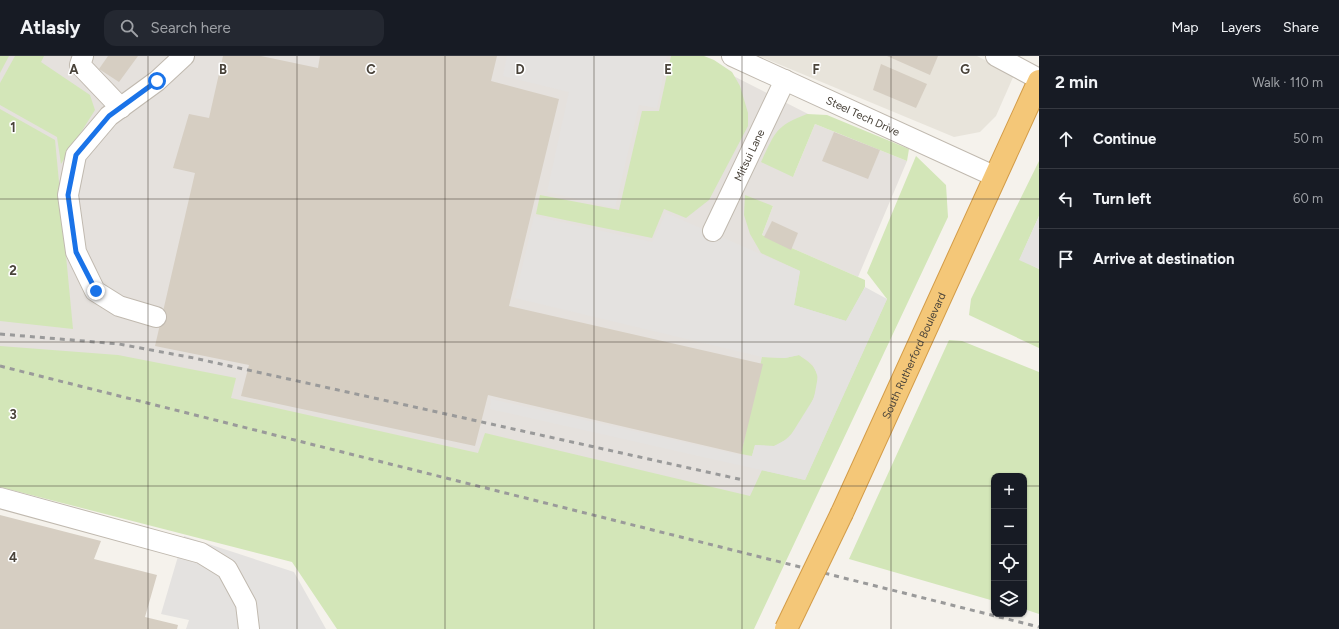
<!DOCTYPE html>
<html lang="en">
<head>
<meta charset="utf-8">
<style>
  :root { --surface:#171b24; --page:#242831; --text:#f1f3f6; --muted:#9ea1a6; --line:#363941 }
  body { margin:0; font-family:Figtree,sans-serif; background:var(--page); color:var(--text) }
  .controls { position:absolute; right:12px; bottom:12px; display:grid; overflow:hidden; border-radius:8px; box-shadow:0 1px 3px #0004 }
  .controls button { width:36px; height:36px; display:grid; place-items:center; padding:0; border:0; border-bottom:1px solid var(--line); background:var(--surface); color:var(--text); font:20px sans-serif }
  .stop { position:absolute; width:12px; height:12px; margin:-9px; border:3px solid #1a73e8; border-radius:50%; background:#fff }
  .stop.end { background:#1a73e8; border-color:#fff; box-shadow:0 1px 4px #0008 }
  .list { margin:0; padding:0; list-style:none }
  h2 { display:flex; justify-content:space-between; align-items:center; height:52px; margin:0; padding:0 16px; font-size:17px }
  h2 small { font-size:13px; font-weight:400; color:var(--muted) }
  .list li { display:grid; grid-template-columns:26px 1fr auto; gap:12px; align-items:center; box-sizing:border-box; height:60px; padding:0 16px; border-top:1px solid var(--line) }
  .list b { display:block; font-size:15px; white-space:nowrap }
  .list em { font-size:13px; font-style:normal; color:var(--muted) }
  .icon { flex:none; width:22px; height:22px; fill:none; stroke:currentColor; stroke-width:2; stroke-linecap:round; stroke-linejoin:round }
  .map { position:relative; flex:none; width:1039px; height:573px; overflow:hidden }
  header { display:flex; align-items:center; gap:24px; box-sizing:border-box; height:56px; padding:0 20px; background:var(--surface); border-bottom:1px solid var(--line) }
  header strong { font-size:19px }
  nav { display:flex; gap:22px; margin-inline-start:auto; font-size:14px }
  .search { width:280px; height:36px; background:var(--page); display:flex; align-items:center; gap:10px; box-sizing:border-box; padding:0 14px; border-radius:12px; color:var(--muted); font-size:15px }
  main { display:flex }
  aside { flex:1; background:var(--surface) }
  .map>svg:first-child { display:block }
</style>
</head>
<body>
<header>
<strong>Atlasly</strong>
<div class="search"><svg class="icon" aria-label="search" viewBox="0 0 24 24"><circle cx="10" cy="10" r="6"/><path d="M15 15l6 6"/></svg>Search here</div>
<nav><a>Map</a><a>Layers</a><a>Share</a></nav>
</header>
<main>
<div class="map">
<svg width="1039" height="573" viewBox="0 0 1039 573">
  <rect width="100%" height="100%" fill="#f5f2ec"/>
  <path fill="#e8e4db" d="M759 0H977L1014 19 996 60 980 76 954 81Z"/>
  <path fill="#e5e1dd" d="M7 0H694L810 59 793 121 815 68 907 105 858 221 762 179 773 150 770 149 754 182 901 250 788 490 0 297V15Z"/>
  <g fill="#d3e6b8">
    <path d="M0 0H9L0 17Z"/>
    <path d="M15 0H44L41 6 90 39 95 54 61 108 57 81 0 49V27Z"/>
    <path d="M671 0H704L714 4 732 16 740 30 748 57V70L709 144 686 162 664 153 652 182 536 158 540 139 619 154 642 55H659Z"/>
    <path d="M0 53 55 84 73 273 0 265Z"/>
    <path d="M807 58 827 59 909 93 907 105 815 68 793 121 761 106C775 77 775 70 807 58Z"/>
    <path d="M916 100 946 129 948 161 754 573H337L292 506 0 431V290L118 299 236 322 231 342 478 397 485 377 750 440 762 414 805 424 887 243 867 217Z"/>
    <path d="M1039 105V160L1020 203 1039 213V292L969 259 971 243Z"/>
    <path d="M745 139 773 150 762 179 865 224V231L846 265 794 249 800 215 761 197 750 178 744 159Z"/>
    <path d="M949 284 962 285 1039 316V558L1024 553V420H994V545L849 503Z"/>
    <path d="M799 299C807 305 815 309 817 319 822 338 793 386 774 390 768 391 761 389 755 389L752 400 741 398 762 301 785 302Z"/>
  </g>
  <g fill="#e4e2e0">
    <path d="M507 0H667L657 52 639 49 615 152 547 136 569 36 503 20Z"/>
    <path d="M666 157 800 215 794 249 846 265 865 231 887 243 805 424 490 353 491 343 745 400H752L755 389 774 390 789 382 814 342 818 320 812 307 799 299 785 302 762 301 515 242 534 160 652 186Z"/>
    <path d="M1039 160V213L1019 204Z"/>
    <path d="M184 480 294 516 326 573H186L189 564 161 558Z"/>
  </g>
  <g fill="#d6cec2">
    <path d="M108 0H138L119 26 99 13Z"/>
    <path d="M223 0H261L318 12 320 0H497L491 25 559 43 509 250 763 308 741 398 488 339 475 390 241 340 249 309 155 290 195 117 173 112 189 58 209 62Z"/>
    <path d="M887 0H938L930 19Z"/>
    <path d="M881 8 927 28 916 52 873 34Z"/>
    <path d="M834 76 880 94 868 123 822 105Z"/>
    <path d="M772 165 798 177 791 194 764 181Z"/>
    <path d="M0 459 101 485 94 503 157 519 145 561 178 569 177 573H0Z"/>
  </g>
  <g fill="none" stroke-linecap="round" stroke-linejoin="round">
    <defs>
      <g id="minor">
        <path d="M83 0 80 9 121 52"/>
        <path id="s1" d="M732 0 994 120"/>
        <path d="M996 0 1039 23"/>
        <path id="s2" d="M713 175 785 24"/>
        <path d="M156 261 119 250 95 235 76 196 68 139 76 99 109 60 157 25 184 0"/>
        <path d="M0 442 201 497 227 513 246 548 249 573"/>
      </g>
      <g id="highway">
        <path id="s3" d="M842 457 1039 25"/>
      </g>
    </defs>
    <use href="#minor" stroke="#c0b9af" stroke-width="22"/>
    <use href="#highway" stroke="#d39c48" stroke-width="24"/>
    <use href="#minor" stroke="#fff" stroke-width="20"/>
    <use href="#highway" stroke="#f4c778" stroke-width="22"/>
    <g stroke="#9a9a9a" stroke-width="3" stroke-dasharray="5 5" stroke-linecap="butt">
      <path d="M0 278 119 288 194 302 743 424"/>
      <path d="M0 310 1039 571"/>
    </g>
    <defs>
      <path id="highway-bridge" d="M786 573 842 457"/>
    </defs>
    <use href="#highway-bridge" stroke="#d39c48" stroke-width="24" stroke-linecap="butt"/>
    <use href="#highway-bridge" stroke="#f4c778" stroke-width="22"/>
  </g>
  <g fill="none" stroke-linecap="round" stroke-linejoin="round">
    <path stroke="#1a73e8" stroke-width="5" d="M96 235 76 196 68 139 76 99 109 60 157 25"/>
  </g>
  <path fill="none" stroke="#49433a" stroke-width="1" stroke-opacity="0.55" d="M148 0V573M297 0V573M445 0V573M594 0V573M742 0V573M891 0V573M0 143H1039M0 286H1039M0 430H994M1024 430H1039"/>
  <g text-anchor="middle" stroke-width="3" stroke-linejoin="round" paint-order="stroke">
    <g font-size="11" fill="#49433a" stroke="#fff">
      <text dy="4" stroke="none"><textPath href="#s1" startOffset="144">Steel Tech Drive</textPath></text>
      <text dy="4" stroke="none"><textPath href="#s2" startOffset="84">Mitsui Lane</textPath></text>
      <text dy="4" stroke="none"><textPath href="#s3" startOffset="173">South Rutherford Boulevard</textPath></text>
    </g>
  </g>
  <g font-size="13" text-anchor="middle" font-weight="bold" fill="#49433a" stroke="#fff" stroke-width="3" stroke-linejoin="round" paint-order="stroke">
    <text x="74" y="18">A</text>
    <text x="223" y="18">B</text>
    <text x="371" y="18">C</text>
    <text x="520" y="18">D</text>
    <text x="668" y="18">E</text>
    <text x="816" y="18">F</text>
    <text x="965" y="18">G</text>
    <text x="13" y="76">1</text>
    <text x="13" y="219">2</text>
    <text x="13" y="363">3</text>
    <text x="13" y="506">4</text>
  </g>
</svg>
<div class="controls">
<button>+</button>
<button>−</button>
<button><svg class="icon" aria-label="locate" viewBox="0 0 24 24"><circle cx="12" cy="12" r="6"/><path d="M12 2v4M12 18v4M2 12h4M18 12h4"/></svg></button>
<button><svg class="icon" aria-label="layers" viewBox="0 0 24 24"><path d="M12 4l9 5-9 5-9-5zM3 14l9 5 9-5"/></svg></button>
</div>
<div class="stop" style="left:157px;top:25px"></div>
<div class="stop end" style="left:96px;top:235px"></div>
</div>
<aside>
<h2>2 min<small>Walk · 110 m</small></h2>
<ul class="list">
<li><svg class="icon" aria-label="ahead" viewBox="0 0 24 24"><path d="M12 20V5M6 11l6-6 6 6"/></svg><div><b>Continue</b></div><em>50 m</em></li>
<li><svg class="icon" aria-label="left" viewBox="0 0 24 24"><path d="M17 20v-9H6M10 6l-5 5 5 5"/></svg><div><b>Turn left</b></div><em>60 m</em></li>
<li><svg class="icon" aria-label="arrive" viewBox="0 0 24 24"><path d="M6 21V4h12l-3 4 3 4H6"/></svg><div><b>Arrive at destination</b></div></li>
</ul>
</aside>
</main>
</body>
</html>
